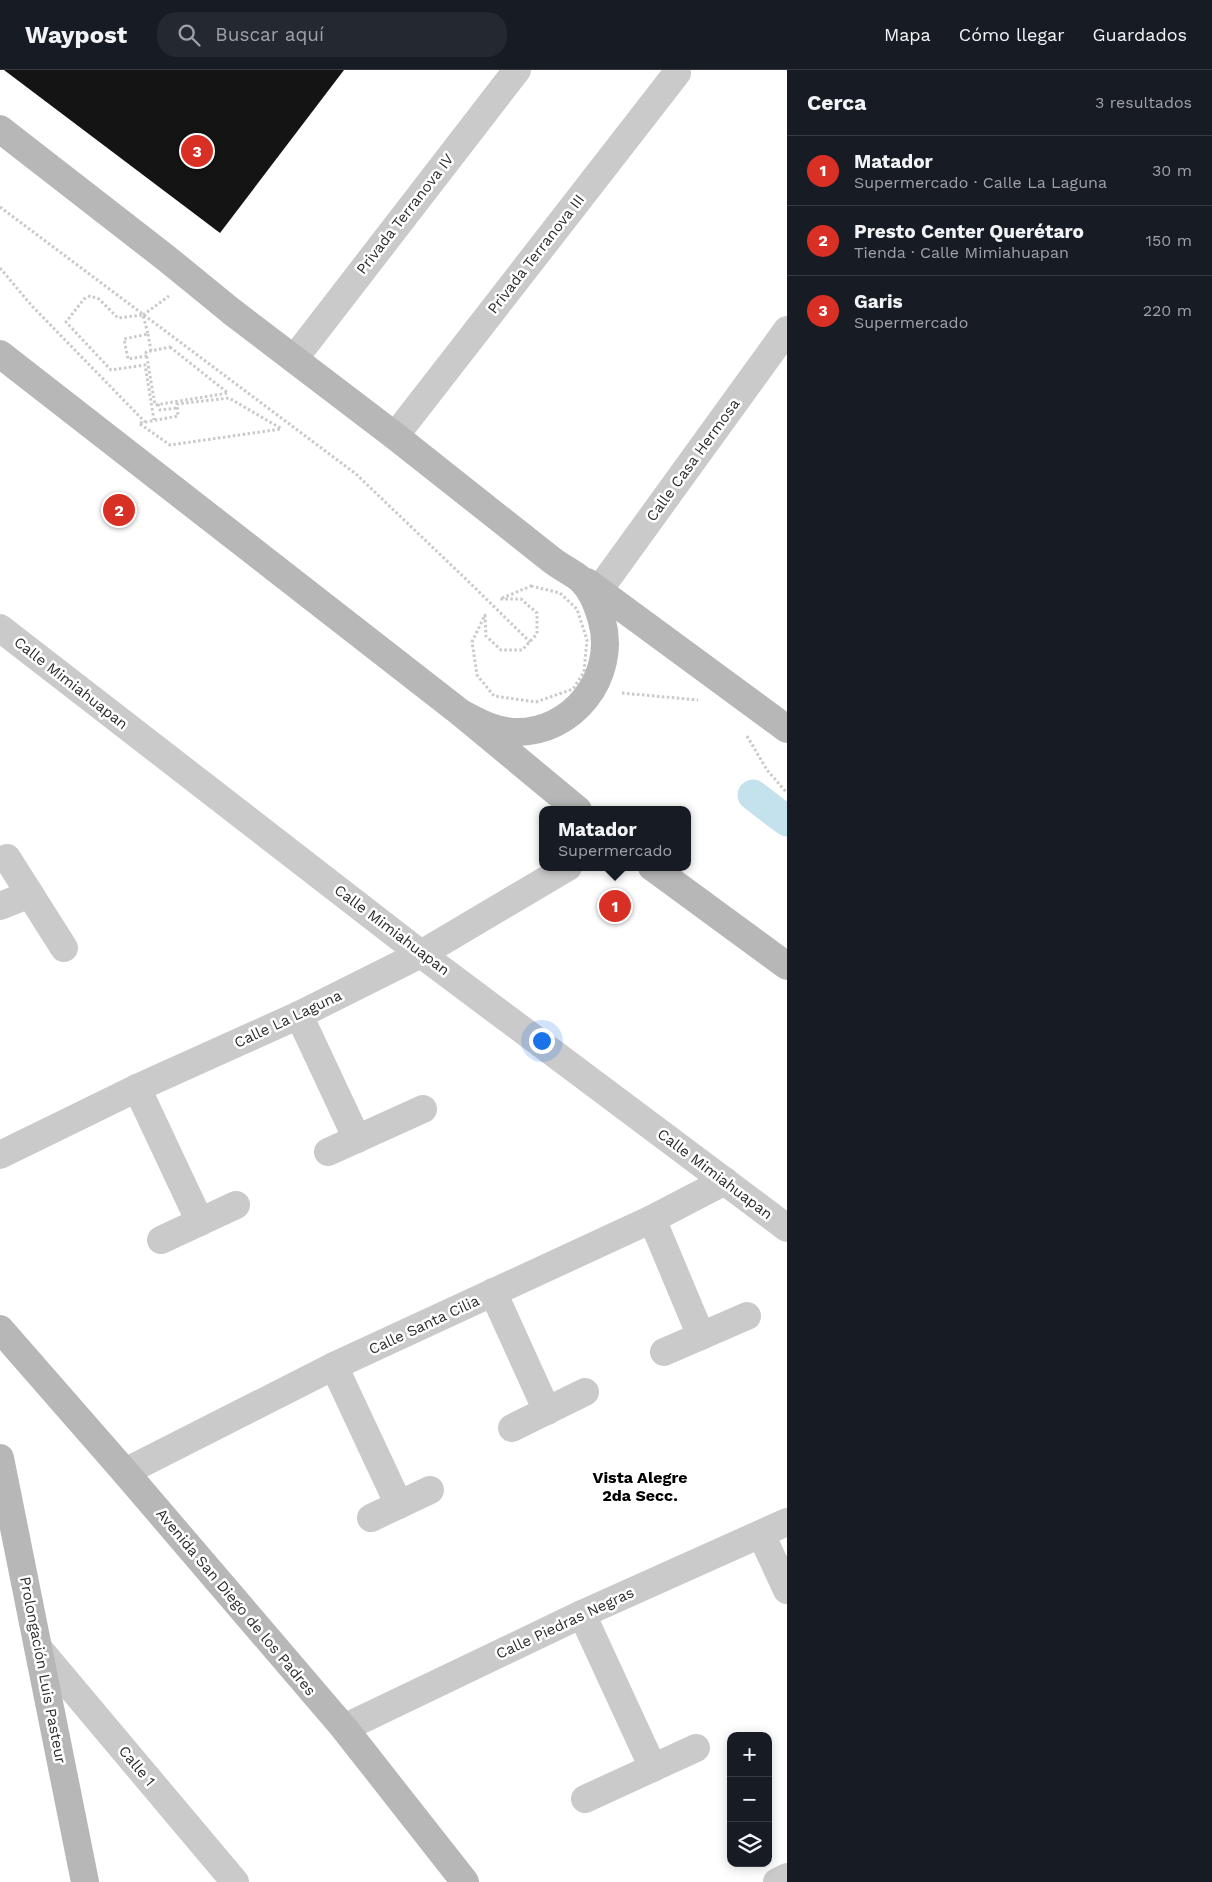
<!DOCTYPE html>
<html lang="es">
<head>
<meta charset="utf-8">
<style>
  :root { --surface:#171b24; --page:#242831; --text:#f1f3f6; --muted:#9ea1a6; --line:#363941; --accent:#d93025 }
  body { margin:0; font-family:"Work Sans",sans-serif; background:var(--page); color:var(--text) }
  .controls { position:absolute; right:15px; bottom:15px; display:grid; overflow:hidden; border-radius:10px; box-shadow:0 2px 12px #0003 }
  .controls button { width:45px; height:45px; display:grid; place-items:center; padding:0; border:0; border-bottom:1px solid var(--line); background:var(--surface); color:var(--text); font:25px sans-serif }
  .you { position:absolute; left:541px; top:970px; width:18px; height:18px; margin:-12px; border:4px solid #fff; border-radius:50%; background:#1a73e8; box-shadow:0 0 0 8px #1a73e833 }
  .badge { display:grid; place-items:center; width:32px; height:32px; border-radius:50%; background:var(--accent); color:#fff; font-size:16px; font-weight:700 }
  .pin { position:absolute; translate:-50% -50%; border:2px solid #fff; box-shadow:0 1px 5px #0006 }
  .popup { position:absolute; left:539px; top:736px; width:152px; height:65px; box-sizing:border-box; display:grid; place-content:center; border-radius:10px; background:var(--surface); filter:drop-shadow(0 1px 4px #0005); font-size:16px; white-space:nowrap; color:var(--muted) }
  .popup b { font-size:19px; color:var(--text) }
  .popup::after { content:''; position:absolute; left:50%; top:100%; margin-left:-10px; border:10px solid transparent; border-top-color:var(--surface) }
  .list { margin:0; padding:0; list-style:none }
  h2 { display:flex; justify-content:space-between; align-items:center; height:65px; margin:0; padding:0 20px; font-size:21px }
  h2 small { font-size:16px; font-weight:400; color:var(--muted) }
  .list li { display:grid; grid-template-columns:32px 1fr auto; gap:15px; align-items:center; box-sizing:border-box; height:70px; padding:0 20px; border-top:1px solid var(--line) }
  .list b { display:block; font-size:19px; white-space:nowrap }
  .list p { margin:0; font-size:16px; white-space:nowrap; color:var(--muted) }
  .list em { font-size:16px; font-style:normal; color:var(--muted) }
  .icon { flex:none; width:28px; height:28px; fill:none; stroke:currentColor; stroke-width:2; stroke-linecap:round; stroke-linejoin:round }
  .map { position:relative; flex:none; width:787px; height:1812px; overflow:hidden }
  header { display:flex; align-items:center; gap:30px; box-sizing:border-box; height:70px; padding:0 25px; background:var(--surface); border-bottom:1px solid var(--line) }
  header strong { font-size:24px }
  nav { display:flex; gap:28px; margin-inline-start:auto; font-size:18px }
  .search { width:350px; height:45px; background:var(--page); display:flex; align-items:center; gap:12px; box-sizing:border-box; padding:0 18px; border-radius:20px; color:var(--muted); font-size:19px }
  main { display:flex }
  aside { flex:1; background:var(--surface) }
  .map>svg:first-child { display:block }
</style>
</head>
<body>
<header>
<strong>Waypost</strong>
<div class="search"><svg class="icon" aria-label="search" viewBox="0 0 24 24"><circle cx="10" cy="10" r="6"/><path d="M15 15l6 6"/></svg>Buscar aquí</div>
<nav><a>Mapa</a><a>Cómo llegar</a><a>Guardados</a></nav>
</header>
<main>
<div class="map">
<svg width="787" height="1812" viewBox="0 0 787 1812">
  <rect width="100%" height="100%" fill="#fff"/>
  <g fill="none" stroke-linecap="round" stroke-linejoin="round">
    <path stroke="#c4e2ed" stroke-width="31" d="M753 725 787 751"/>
  </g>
  <path fill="#141414" d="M4 0H344L220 163Z"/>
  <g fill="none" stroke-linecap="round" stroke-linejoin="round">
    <g stroke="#cacaca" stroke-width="3" stroke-dasharray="2.5 2.5" stroke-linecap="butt">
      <path d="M0 137 356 404 471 514 530 572"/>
      <path d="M0 198 32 236 145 352"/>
      <path d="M143 245 169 226"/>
      <path d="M148 264 151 281"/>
      <path d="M170 277 228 323 155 335 146 282Z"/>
      <path d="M147 286 128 289 124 269 148 264 143 245 118 248 99 229 90 226 84 229 66 252 111 300 145 295 154 350"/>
      <path d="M158 334 160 340 177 338"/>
      <path d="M140 353 178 346 177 334 229 328 282 359"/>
      <path d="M140 354 170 375 281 359"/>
      <path d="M531 516 560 523 577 539 587 570 584 602 573 619 536 632 494 626 477 605 472 572 485 545 486 566 501 580H522L537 564V543L521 529H500Z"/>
      <path d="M622 623 698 630"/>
      <path d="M747 666 767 700 787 723"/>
    </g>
    <g stroke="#cacaca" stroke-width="28">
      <path d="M294 289 517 0"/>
      <path d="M395 366 677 3"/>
      <path d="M599 520 787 260"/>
      <path d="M0 558 421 884 787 1158"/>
      <path d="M7 788 64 878"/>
      <path d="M0 836 30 824"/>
      <path d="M299 945 357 1069"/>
      <path d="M137 1018 200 1152"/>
      <path d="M328 1082 423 1039"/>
      <path d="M0 1085 137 1018 299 945 421 884 568 797"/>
      <path d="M652 1149 701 1266"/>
      <path d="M161 1170 236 1135"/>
      <path d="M493 1222 547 1341"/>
      <path d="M664 1282 747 1246"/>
      <path d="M334 1296 399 1435"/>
      <path d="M512 1358 585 1322"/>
      <path d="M125 1402 334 1296 652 1149 725 1111"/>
      <path d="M371 1448 430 1420"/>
      <path d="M761 1464 787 1520"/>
      <path d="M582 1544 653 1698"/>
      <path d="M39 1579 235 1812"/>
      <path d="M344 1658 582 1544 787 1452"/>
      <path d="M585 1729 696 1678"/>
      <path d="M777 1812 787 1807"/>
    </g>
    <g stroke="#b7b7b7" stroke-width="28">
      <path d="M0 59 166 188 231 241 395 366 553 491C561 497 571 502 579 508 591 518 598 536 602 551 617 606 573 664 514 662 494 661 478 652 461 643"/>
      <path d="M0 284 461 643 578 740"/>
      <path d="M587 512 787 659"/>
      <path d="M652 797 787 896"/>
      <path d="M0 1259 125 1402 344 1658 465 1812"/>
      <path d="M0 1388 85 1812"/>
    </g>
  </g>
  <g text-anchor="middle" stroke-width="5" stroke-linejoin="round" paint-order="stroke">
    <g font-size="15" fill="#2d2d2d" stroke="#fff">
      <text transform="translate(405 144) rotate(-52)" y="5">Privada Terranova IV</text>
      <text transform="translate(536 184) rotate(-52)" y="5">Privada Terranova III</text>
      <text transform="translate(693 390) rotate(-54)" y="5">Calle Casa Hermosa</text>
      <text transform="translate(71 613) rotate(38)" y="5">Calle Mimiahuapan</text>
      <text transform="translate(392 860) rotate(37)" y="5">Calle Mimiahuapan</text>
      <text transform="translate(288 949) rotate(-25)" y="5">Calle La Laguna</text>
      <text transform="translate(715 1104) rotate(37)" y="5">Calle Mimiahuapan</text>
      <text transform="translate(424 1255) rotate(-25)" y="5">Calle Santa Cilia</text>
      <text transform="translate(236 1532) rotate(50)" y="5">Avenida San Diego de los Padres</text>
      <text transform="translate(565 1553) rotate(-25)" y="5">Calle Piedras Negras</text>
      <text transform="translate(43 1600) rotate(79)" y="5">Prolongación Luis Pasteur</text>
      <text transform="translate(137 1696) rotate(50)" y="5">Calle 1</text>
    </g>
    <g font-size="16" font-weight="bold" fill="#000" stroke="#fff">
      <text x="640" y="1413">Vista Alegre<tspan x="640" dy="18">2da Secc.</tspan></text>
    </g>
  </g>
</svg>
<div class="controls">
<button>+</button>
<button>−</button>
<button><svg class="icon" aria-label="layers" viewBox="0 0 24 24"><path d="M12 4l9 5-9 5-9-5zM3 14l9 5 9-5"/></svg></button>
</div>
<div class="you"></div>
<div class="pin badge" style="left:615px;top:836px">1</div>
<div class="popup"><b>Matador</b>Supermercado</div>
<div class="pin badge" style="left:119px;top:440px">2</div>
<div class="pin badge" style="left:197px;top:81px">3</div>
</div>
<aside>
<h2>Cerca<small>3 resultados</small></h2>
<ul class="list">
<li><span class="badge">1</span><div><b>Matador</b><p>Supermercado · Calle La Laguna</p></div><em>30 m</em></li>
<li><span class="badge">2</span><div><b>Presto Center Querétaro</b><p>Tienda · Calle Mimiahuapan</p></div><em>150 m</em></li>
<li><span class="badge">3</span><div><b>Garis</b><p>Supermercado</p></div><em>220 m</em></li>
</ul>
</aside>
</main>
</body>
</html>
